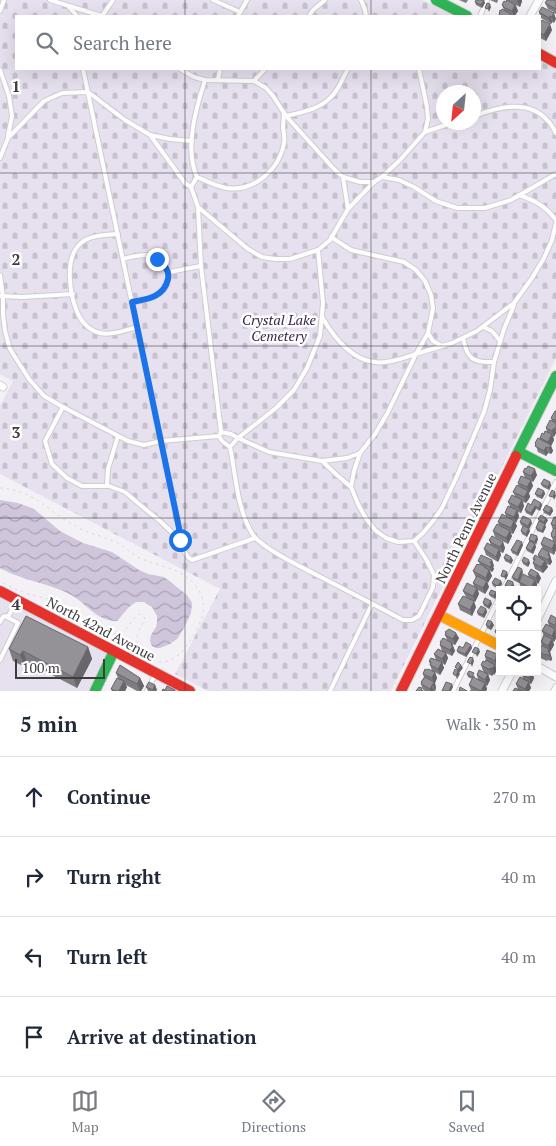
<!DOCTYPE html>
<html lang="en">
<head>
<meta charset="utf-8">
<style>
  :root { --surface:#fff; --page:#f2f2f3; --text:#1f2937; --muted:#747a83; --line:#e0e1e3; --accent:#7d7b7f }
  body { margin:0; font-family:"PT Serif",serif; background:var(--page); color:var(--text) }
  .controls { position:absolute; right:15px; bottom:15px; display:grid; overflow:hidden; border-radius:0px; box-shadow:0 5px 20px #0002 }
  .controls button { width:45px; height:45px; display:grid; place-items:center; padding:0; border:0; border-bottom:1px solid var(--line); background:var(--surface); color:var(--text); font:25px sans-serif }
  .compass { position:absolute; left:436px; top:85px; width:45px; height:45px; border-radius:50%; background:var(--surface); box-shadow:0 5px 20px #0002; rotate:207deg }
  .scale { position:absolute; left:15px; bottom:12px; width:90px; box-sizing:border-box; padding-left:5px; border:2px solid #3e3c3f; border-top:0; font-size:14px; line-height:18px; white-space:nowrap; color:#3e3c3f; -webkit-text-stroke:4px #fff; paint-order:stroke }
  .stop { position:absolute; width:15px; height:15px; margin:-11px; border:4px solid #1a73e8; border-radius:50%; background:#fff }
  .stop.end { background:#1a73e8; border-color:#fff; box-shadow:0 1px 5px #0008 }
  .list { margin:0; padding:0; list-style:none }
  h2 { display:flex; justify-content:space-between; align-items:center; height:65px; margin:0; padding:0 20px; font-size:21px }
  h2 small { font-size:16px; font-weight:400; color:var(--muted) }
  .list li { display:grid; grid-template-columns:32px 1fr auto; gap:15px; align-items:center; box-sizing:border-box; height:80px; padding:0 20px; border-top:1px solid var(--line) }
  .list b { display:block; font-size:19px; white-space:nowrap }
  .list em { font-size:16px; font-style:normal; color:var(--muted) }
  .icon { flex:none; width:28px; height:28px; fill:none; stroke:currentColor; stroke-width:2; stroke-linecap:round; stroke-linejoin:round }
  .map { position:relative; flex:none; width:556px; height:691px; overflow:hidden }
  .search { position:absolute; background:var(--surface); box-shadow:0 5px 20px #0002; left:15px; right:15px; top:15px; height:55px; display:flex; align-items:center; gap:12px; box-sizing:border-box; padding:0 18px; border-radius:0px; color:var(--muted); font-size:19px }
  .sheet { height:385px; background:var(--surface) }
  nav { display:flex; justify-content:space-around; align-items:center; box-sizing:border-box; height:70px; border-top:1px solid var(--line); background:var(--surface); font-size:14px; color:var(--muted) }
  nav a { display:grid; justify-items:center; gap:2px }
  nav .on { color:var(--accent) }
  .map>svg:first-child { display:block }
</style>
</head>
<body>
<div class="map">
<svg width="556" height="691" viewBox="0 0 556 691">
  <defs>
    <pattern id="cemetery-stones" width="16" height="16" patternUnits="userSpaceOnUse" patternTransform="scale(1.25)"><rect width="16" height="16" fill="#e7e0ef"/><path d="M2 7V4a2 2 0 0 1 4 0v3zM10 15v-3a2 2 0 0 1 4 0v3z" fill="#c7c1ce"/></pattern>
    <pattern id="water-waves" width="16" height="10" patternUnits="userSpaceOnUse" patternTransform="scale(1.25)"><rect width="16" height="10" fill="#d0c6db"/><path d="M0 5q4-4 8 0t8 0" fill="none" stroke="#aaa2b3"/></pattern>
  </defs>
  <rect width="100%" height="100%" fill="#f3f1f6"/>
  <path fill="url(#cemetery-stones)" fill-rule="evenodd" d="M0 0H423L454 16H16V69H540V61L556 69V358L391 691H208L175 674 220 589 0 474V406L13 381 0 374ZM444 92H474V122H444Z"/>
  <path fill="#e7e0ef" d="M0 591 114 651 93 691H0Z"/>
  <path fill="url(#water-waves)" d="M0 500 18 503 34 509 60 531 83 543 112 552 139 570 148 574 164 577 187 595 192 603 191 613 184 628 177 639 170 644 160 648H156L152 646 150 641 151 635 156 627 157 623V616L152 607 144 602H136L129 607 117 621C99 622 87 605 73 596 50 583 23 581 0 568Z"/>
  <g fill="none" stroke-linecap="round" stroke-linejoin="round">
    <defs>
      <g id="lane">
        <path d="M50 0 102 16 113 0"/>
        <path d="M213 0 240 12"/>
        <path d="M361 0 365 10 366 16"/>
        <path d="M69 7 77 16"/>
        <path d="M0 11 4 0"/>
        <path d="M238 16 247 0"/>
        <path d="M309 16 313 10 325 0"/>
        <path d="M480 16 487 0"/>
        <path d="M180 69 194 77 205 80 254 81 266 88 273 96 286 116 334 169 343 177 360 182H374L382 177 399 180 414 187 436 201 457 208H485L511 200 556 174"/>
        <path d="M0 70 9 96 12 116 8 136"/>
        <path d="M205 80C196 108 184 149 197 177 206 181 216 186 226 188 254 192 279 170 284 143 285 138 284 133 283 128 283 123 284 117 284 112"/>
        <path d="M218 80 220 69"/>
        <path d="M254 81 265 69"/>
        <path d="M286 116C304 112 320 109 332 96 339 89 343 77 348 69"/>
        <path d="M474 116C496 108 528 98 547 120 551 123 553 128 556 133"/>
        <path d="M425 132 454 122"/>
        <path d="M150 135 170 139 192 141"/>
        <path d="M0 158 8 138 44 101 62 93 88 92 125 120 150 135 185 183 191 187"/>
        <path d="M197 177 191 187 198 207 201 266 221 432 231 434 238 438 230 447"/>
        <path d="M343 177 348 209"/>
        <path d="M382 177 400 160 425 132 428 119 427 107 419 69"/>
        <path d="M519 195C536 201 545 206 556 220"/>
        <path d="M198 207 248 249 262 257 275 259H290L318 250 330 240 348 209 374 182"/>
        <path d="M118 234C106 235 90 235 81 243 63 258 70 298 79 316 83 324 91 331 100 333 109 336 127 330 137 327"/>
        <path d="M318 250 323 303 320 336 307 368 294 390 276 408 238 438 269 452 322 461 347 458 360 453 375 434 387 414 416 354 452 343 477 331 514 303 532 278 544 258 552 240 556 223"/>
        <path d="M123 259C131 257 138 255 146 255 164 257 177 279 161 292 154 299 142 300 132 303"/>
        <path d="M169 272 201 266"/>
        <path d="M0 275 3 297V314L5 331 10 349 29 379 44 396 63 407 128 441 144 445 161 441 219 436"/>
        <path d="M0 296 23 297 73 294"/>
        <path d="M322 317C333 336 350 359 374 362 388 364 403 358 416 354L428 333 433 308 431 295 425 281 416 270 404 262 351 250 331 237"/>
        <path d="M483 327 492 331 500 341"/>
        <path d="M428 333 433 341 442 346"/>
        <path d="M463 338C467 359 473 363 494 362"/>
        <path d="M63 407 45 441 52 464 67 478 82 486H109L125 492 139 504 160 521 180 540 179 528 83 69"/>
        <path d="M221 432 219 436 222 441 230 447C236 476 237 510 253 535 262 548 297 565 311 572 342 588 373 604 403 620H412L419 616 433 587 434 575 426 559 414 541"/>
        <path d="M322 461 337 475 351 487 358 504 365 517 375 530 386 538 398 542 414 541 423 533 433 521 442 508 457 476 484 412 490 390 494 362 504 329 514 305"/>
        <path d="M107 485 108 469 118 436"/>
        <path d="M351 487 354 471 360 453"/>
        <path d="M180 540C183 547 185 557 192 560L255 538"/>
        <path d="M503 590 556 482"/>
        <path d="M8 617 17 600"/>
        <path d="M0 622 3 617 5 616 18 623 0 660"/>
        <path d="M147 691 156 673"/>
        <path d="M330 691 372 604"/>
        <path d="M453 691 500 596"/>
        <path d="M553 691 556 686"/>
      </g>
      <g id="street">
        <path d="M530 16 539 0"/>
        <path d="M0 385 3 387"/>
        <path d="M537 620 556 581"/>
        <path d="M537 666 556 677"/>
        <path d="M502 691 512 672"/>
      </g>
      <g id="fast">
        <path d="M436 0 467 16"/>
        <path d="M519 452 556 471"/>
        <path d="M516 456 556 376"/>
        <path d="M95 691 114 651"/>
      </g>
      <path id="slow" d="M439 615 500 646"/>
      <g id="jam">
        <path d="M540 54 556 63"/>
        <path d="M0 591 190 691"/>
        <path d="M401 691 516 456"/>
      </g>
    </defs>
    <use href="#lane" stroke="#cecdd0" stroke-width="6"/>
    <use href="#street" stroke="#cecdd0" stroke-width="9"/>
    <use href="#fast" stroke="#cecdd0" stroke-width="12"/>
    <use href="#slow" stroke="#cecdd0" stroke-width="12"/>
    <use href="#jam" stroke="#cecdd0" stroke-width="12"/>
    <path stroke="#d8d8d8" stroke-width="1" stroke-dasharray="2.5 4" stroke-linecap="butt" d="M0 488C36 491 45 509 73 525 87 533 102 536 116 542 124 546 130 553 138 557 153 565 170 566 184 575 191 580 198 587 201 595 209 612 196 634 185 648 180 655 173 660 164 662 152 663 137 653 137 640 136 633 142 626 145 619L144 617 139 614C129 620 129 634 112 634 93 633 81 614 66 606 55 600 44 598 32 595 21 592 11 587 0 581"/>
    <use href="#lane" stroke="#fdfdfe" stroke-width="4"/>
    <use href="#street" stroke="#fdfdfe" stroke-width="7"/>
    <use href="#fast" stroke="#30b455" stroke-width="10"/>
    <use href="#slow" stroke="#ff9f0a" stroke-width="10"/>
    <use href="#jam" stroke="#e5322d" stroke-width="10"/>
  </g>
  <g fill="#7f7d82">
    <path d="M459 0H468L466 3Z"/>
    <path d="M490 0H498L497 3Z"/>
    <path d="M507 0H522V1L520 7 516 5 518 11 515 16H512L501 11 504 10 502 5Z"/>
    <path d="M556 1V14L554 13V23L552 22 551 24 541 18 539 13 554 12 548 9 545 3Z"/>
    <path d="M475 2 485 3 482 8 476 5Z"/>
    <path d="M540 21 552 30 546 41 540 38Z"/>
    <path d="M556 411V433L554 437 553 436 554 440 551 446 553 451 551 454 548 453 546 456 538 452 535 443 540 440V438L544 434 547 432 546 428 552 421 551 418Z"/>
    <path d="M523 472 537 475 533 482 531 481 533 486 529 493 530 497 526 503 523 502 524 506 521 513 518 512 519 516 516 523 515 522 517 526 513 534 510 533 512 536 508 544 495 537 493 531 499 525 498 522 506 517 505 513 510 506 508 502 515 496 513 492 519 486 518 483 525 478Z"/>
    <path d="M541 484 551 485 549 490 543 487Z"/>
    <path d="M544 491 545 494 542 499 537 497 535 494Z"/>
    <path d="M541 503 542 505 540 511 536 509 532 516 526 513 525 510 531 505Z"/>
    <path d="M552 508 553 511 550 516 544 513 543 510Z"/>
    <path d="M556 517V544L555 543 554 555 549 552 552 562 550 565 546 564 548 567 543 573 535 569 533 563 534 561 533 559 539 558 538 555 543 549 541 544 553 541 551 534 553 530 551 524Z"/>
    <path d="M538 519 548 520 545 525 546 527 543 533 537 531 536 528 539 522Z"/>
    <path d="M520 522 532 523 529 529 530 531 527 537 522 534 521 531 523 526 521 525Z"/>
    <path d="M538 539 535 545 536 547 533 554 527 551 526 548 529 542V540Z"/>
    <path d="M489 540 503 542 505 548 503 553 500 552 501 555 498 562 486 555 484 549 491 545Z"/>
    <path d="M523 545 518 556 512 553 511 550Z"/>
    <path d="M504 558 513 560 511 564 505 561Z"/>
    <path d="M492 560 494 566 493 567 494 569 492 572 490 571 492 576 487 583 489 587 485 594 478 590 479 594 475 602 466 597 463 591 474 587 473 583 476 578 473 571 480 564 478 561Z"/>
    <path d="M522 561 530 563 528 567 523 564Z"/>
    <path d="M523 572 519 581 529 577 528 574 538 573 541 578 538 584 537 583V585L535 590H520L521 588 519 582V583L513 580 512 577Z"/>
    <path d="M501 581 502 584 499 589 493 586 492 583Z"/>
    <path d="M505 585H514L512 590H510L506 588Z"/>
    <path d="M496 592 497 595 495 599 490 596 489 594Z"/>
    <path d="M483 603 492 604 489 609 484 606Z"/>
    <path d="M458 604 476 607 472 616 460 610Z"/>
    <path d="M486 609 487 612 484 618 478 615 477 612Z"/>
    <path d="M556 618V638L554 642 553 641 554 645 550 652 552 659 551 661 548 660 547 661 538 657 537 648 542 646 541 642 544 636 542 631 549 626 548 622Z"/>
    <path d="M486 625H494L491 630 487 628Z"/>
    <path d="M500 626V638L498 637 495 632Z"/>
    <path d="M445 632 459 638 455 645 452 644 455 651 452 656 446 653 448 658 445 665 442 663 444 668 440 675 435 672 437 678 435 683 436 688 435 691H425L423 690 421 684V682L424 677 423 674 427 670 432 671 429 661 436 660 434 654 442 651 440 645 441 644 440 642 447 640 445 635 446 634Z"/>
    <path d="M471 645 472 648 466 657 458 653 457 651Z"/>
    <path d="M88 647 92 659 77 688 27 662 25 667 13 661 9 649Z"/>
    <path d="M497 654 499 660 497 667 495 666 497 670 494 675 493 674 492 676 488 674 490 680 487 686 486 685 487 689 486 691H469L471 690 469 685 472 679 468 677 467 674 475 676 474 678 478 680 477 675 485 673 483 671 481 665 486 661 485 656Z"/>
    <path d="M532 672 534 678 531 684 529 683 531 688 529 691H513L518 689 516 684 523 679 522 675Z"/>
    <path d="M116 673 140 678 144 686 141 691H137L126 685 127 687 125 691H112L111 689 118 678Z"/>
    <path d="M155 685 157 691H148L146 687Z"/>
  </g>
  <g fill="#68666a">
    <path d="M484 0 485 3 482 8 481 5Z"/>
    <path d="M518 0H522V1L520 7 517 1Z"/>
    <path d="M490 4 491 7 489 12 488 9Z"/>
    <path d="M515 5 518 11 514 16 512 11Z"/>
    <path d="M554 13 556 19 554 23 552 17Z"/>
    <path d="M550 16 552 22 551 24 549 18Z"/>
    <path d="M550 24 552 30 546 41 544 35Z"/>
    <path d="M554 428 556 433 554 437 552 431Z"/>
    <path d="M552 434 554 440 551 446 553 451 551 454 549 448 550 446 548 442Z"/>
    <path d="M546 447 548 453 546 456 544 451Z"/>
    <path d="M535 469 537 475 533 482 531 476Z"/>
    <path d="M531 480 533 486 529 493 527 487Z"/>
    <path d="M550 482 551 485 549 490 548 487Z"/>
    <path d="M528 491 530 497 526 503 524 497Z"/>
    <path d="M544 491 545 494 542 499 541 496Z"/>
    <path d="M555 492 556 496 554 500 553 497Z"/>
    <path d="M522 500 524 506 521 513 518 507Z"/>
    <path d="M541 503 542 505 540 511 539 508Z"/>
    <path d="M535 506 536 509 532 516 531 513Z"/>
    <path d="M552 508 553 511 550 516 549 513Z"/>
    <path d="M517 510 519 516 516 523 514 517Z"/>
    <path d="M546 518 548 520 545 525 546 527 543 533 542 531 545 524 544 522Z"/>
    <path d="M531 520 532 523 529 529 530 531 527 537 526 534 529 528 528 526Z"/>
    <path d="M514 521 517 526 513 534 511 528Z"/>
    <path d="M510 531 512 536 508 544 506 538Z"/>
    <path d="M537 536 538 539 536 545 535 542Z"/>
    <path d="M503 542 505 548 503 553 500 547Z"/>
    <path d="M522 542 523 545 518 556 517 553Z"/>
    <path d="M555 542 556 545V550L554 555 552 549Z"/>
    <path d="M535 544 536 547 533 554 531 551Z"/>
    <path d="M499 549 501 555 498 562 496 557Z"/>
    <path d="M549 552 552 562 550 565 548 560V555Z"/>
    <path d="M511 557 513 560 511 564 510 561Z"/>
    <path d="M492 560 494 566 493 567 494 569 492 572 490 567V563Z"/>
    <path d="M529 560 530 563 528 567 527 564Z"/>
    <path d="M545 561 548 567 543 573 541 567Z"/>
    <path d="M522 569 523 572 519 583 518 580Z"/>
    <path d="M489 570 492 576 488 583 486 578Z"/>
    <path d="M507 572 508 575 506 580 504 577Z"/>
    <path d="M538 573 541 578 538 584 536 578Z"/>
    <path d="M535 580 537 585 535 590H532L531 588Z"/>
    <path d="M487 581 489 587 485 594 483 588Z"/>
    <path d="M501 581 502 584 499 589 498 586Z"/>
    <path d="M513 582 514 585 512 590H511V588Z"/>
    <path d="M477 588 479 594 475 602 473 596Z"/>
    <path d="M496 592 497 595 495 599 494 596Z"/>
    <path d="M474 601 476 607 472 616 470 610Z"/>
    <path d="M491 601 492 604 489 609 488 606Z"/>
    <path d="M486 609 487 612 484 618 483 615Z"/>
    <path d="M492 622 494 625 491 630 490 627Z"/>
    <path d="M555 629 556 638 554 642 552 636Z"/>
    <path d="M456 633 459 638 455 645 453 639Z"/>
    <path d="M552 639 554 645 550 652 548 646Z"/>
    <path d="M452 643 455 651 452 656 450 650 451 645Z"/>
    <path d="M471 645 472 648 466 657 465 654Z"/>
    <path d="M88 647 92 659 77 688 73 677Z"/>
    <path d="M479 649 480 652 477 657 476 654Z"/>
    <path d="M549 649 552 659 551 661 548 652Z"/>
    <path d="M23 651 27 662 25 667 20 655Z"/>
    <path d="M446 653 448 658 445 665 442 659Z"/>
    <path d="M497 654 499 660 497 667 495 661Z"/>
    <path d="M473 658 474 661 472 667 471 664Z"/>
    <path d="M442 662 444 668 440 675 438 669Z"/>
    <path d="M461 665 463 668 459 673 460 674 457 679 456 676 458 670Z"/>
    <path d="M495 665 497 670 494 675 492 669Z"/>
    <path d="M490 668 493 674 492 676 490 670Z"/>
    <path d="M435 672 437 678 435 683 436 688 435 691 433 685 434 683 432 678Z"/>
    <path d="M532 672 534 678 531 684 529 678Z"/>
    <path d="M488 674 490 680 487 686 485 680Z"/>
    <path d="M140 678 144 686 141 691H140L137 684Z"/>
    <path d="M124 681 127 687 125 691H119Z"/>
    <path d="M529 682 531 688 529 691H526L525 689Z"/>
    <path d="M485 683 487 689 486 691H481Z"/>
    <path d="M452 684 453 687 451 691H449Z"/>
    <path d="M155 685 157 690 153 691V690Z"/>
    <path d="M431 685 434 691H430V689Z"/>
  </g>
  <g fill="#949197" stroke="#68666a">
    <path d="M476 0H484L481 5 475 2Z"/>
    <path d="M507 0 515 5 512 11 503 7 504 6 502 5 504 1 506 2Z"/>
    <path d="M547 0H553L556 1V9L545 3Z"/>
    <path d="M487 3 490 4 488 9 485 8Z"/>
    <path d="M542 7 554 13 552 17 550 16 549 18 539 12Z"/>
    <path d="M502 9 511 14 510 16H499L500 10 501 11Z"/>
    <path d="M542 20 550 24 544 35 540 33V21L541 22Z"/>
    <path d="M555 411H556V421L551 418Z"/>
    <path d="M550 420 556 423V429L554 428 552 431 546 428Z"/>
    <path d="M545 431 552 434 548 442 540 438 542 433 544 434Z"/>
    <path d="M538 438 551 445 549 448 546 447 544 451 535 446 536 444 535 443Z"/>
    <path d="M528 466 535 469 531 476 523 472 525 468 526 469Z"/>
    <path d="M521 476 531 480 527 487 518 483Z"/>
    <path d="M544 479 550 482 548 487 541 484Z"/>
    <path d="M517 485 528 491 524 497 513 492Z"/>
    <path d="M538 488 544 491 541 496 535 494Z"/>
    <path d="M552 490 555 492 553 497 549 496Z"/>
    <path d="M512 495 522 500 518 507 508 502Z"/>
    <path d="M534 499 541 503 539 508 535 506 531 513 525 510 528 503 531 505Z"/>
    <path d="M546 505 552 508 549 513 543 510Z"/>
    <path d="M508 506 517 510 514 517 505 513Z"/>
    <path d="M502 514 514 521 511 528 498 522Z"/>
    <path d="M541 515 546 518 544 522 538 519Z"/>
    <path d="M523 516 531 520 528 526 520 522Z"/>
    <path d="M554 517H556V526L551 524Z"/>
    <path d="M539 521 545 524 542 531 536 528Z"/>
    <path d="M497 524 510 531 506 538 493 531Z"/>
    <path d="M523 526 529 528 526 534 521 531Z"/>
    <path d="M554 528 556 529V537L555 536 554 538 551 536 552 535 551 534Z"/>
    <path d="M531 534 537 536 535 542 529 540Z"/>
    <path d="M492 536 503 542 500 547 490 542 491 541 489 540Z"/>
    <path d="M544 537 555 542 552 549 541 544Z"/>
    <path d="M517 540 522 542 517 553 511 550Z"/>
    <path d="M530 541 535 544 531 551 526 548Z"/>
    <path d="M487 543 499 549 496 557 484 549Z"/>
    <path d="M542 548 549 552 548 555 550 556 548 560 538 555Z"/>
    <path d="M506 554 511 557 510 561 504 558Z"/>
    <path d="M481 555 492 560 490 563 492 564 490 567 478 561Z"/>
    <path d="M535 555 545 561 541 567 533 563 535 559H533Z"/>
    <path d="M524 557 529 560 527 564 522 561Z"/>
    <path d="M477 564 478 565 479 564 484 566V567L489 570 486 578 473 571Z"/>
    <path d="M518 567 522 569 518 580 512 577Z"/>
    <path d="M531 569 538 573 536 578 528 574Z"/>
    <path d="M503 570 507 572 504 577 501 576Z"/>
    <path d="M523 574 535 580 531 588 519 582Z"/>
    <path d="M477 576 487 581 483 588 473 583Z"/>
    <path d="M495 578 501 581 498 586 492 583Z"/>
    <path d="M508 580 513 582 511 588 505 585Z"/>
    <path d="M467 583 477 588 473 596 463 591Z"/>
    <path d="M522 587 528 590H520Z"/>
    <path d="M491 590 496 592 494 596 489 594Z"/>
    <path d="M463 596 474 601 470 610 458 604Z"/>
    <path d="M485 598 491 601 488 606 483 603Z"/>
    <path d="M499 599 500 600V607L496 605Z"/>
    <path d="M481 606 486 609 483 615 477 612Z"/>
    <path d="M551 615 556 618V626L548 622Z"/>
    <path d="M26 616 88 647 73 677 23 651 20 655 9 649Z"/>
    <path d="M488 620 492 622 490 627 486 625Z"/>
    <path d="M546 624 555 629 552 636 542 631Z"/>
    <path d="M498 625 500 626V634L495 632Z"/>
    <path d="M449 629 456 633 453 639 445 635 446 633 445 632Z"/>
    <path d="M544 635 552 639 548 646 541 642Z"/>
    <path d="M443 638 452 643 451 645 453 646 450 650 440 645 441 643 440 642Z"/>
    <path d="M466 642 471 645 465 654 457 651 459 646 463 648Z"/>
    <path d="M539 644 549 649 548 652 550 653 549 656 546 654 545 655 537 651V648Z"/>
    <path d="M475 647 479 649 476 654 472 652Z"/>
    <path d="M438 649 446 653 442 659 434 654Z"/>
    <path d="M487 650 497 654 495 661 485 656Z"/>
    <path d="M470 657 473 658 471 664 467 662Z"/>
    <path d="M431 658 442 662 438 669 430 665 431 662 429 661Z"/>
    <path d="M486 660 495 665 492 669 490 668V670L481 665 483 661 485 662Z"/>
    <path d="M458 662 461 665 458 670 455 667Z"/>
    <path d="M120 665 140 678 137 684 116 673Z"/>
    <path d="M425 669 427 670 428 669 435 672 432 678 423 674Z"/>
    <path d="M455 669 458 671 456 676 453 674Z"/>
    <path d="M479 670 488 674 485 680 477 675Z"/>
    <path d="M469 671 474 673 472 677 467 674Z"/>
    <path d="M523 672H532L529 678 522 675Z"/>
    <path d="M425 677 434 682 430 689 421 684 422 682H421Z"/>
    <path d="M473 677 485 683 481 691 469 685Z"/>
    <path d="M520 677 529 682 525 689 516 684Z"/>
    <path d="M117 678 124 681 119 691H116L111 689Z"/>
    <path d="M149 682 155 685 153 690 146 687Z"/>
    <path d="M446 682 452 684 449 691H442Z"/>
    <path d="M167 686 175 690V691H162L163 689 165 690Z"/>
    <path d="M419 687 422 688 421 690 423 691H416Z"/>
    <path d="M460 687 467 691H459Z"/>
    <path d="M515 688 522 691H513Z"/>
  </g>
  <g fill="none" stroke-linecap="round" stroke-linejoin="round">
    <path stroke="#1a73e8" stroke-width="6" d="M157 259C164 265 170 270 168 279 164 297 148 299 132 302L179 528 180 540"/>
  </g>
  <path fill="none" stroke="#3e3c3f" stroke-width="1" stroke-opacity="0.55" d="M185 0V16M371 0V16M185 69V691M371 69V691M0 173H556M0 346H556M0 518H556"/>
  <g text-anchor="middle" stroke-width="5" stroke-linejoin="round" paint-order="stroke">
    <g font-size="14" font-style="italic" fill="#3a254c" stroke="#fff">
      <text x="279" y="325">Crystal Lake<tspan x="279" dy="16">Cemetery</tspan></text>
    </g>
    <g font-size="14" fill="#3e3c3f" stroke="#fff">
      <text transform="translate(466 528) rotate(-64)" y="5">North Penn Avenue</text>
      <text transform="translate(101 629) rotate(28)" y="5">North 42nd Avenue</text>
    </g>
  </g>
  <g font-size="16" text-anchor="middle" font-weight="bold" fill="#3e3c3f" stroke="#fff" stroke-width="5" stroke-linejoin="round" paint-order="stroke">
    <text x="16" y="92">1</text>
    <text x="16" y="265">2</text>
    <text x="16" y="438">3</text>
    <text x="16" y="610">4</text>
  </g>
</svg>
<div class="controls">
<button><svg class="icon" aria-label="locate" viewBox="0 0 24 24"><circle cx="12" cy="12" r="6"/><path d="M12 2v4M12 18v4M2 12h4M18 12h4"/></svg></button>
<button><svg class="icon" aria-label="layers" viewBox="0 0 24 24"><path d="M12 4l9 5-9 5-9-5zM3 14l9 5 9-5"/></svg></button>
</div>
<svg class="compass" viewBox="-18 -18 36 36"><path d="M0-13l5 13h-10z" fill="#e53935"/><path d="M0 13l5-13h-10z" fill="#747a83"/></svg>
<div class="scale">100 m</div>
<div class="stop" style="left:180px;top:540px"></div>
<div class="stop end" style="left:157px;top:259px"></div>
<div class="search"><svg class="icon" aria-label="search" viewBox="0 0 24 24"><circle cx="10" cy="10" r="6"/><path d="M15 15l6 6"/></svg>Search here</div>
</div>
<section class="sheet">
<h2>5 min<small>Walk · 350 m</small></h2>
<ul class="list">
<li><svg class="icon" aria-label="ahead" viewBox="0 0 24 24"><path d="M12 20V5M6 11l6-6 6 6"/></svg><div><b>Continue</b></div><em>270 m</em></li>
<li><svg class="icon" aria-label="right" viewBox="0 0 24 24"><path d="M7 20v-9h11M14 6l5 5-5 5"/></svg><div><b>Turn right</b></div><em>40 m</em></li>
<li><svg class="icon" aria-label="left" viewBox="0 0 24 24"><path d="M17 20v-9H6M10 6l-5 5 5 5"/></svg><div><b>Turn left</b></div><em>40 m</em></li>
<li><svg class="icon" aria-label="arrive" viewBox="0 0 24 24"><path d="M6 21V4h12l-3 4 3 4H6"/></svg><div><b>Arrive at destination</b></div></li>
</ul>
</section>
<nav>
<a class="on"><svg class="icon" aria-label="map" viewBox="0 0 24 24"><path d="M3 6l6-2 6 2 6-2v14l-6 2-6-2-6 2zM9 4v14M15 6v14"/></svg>Map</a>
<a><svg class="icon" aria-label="directions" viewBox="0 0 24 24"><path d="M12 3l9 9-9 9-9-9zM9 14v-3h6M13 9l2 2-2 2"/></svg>Directions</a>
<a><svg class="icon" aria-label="saved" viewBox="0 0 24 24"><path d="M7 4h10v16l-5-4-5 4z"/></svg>Saved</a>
</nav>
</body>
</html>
